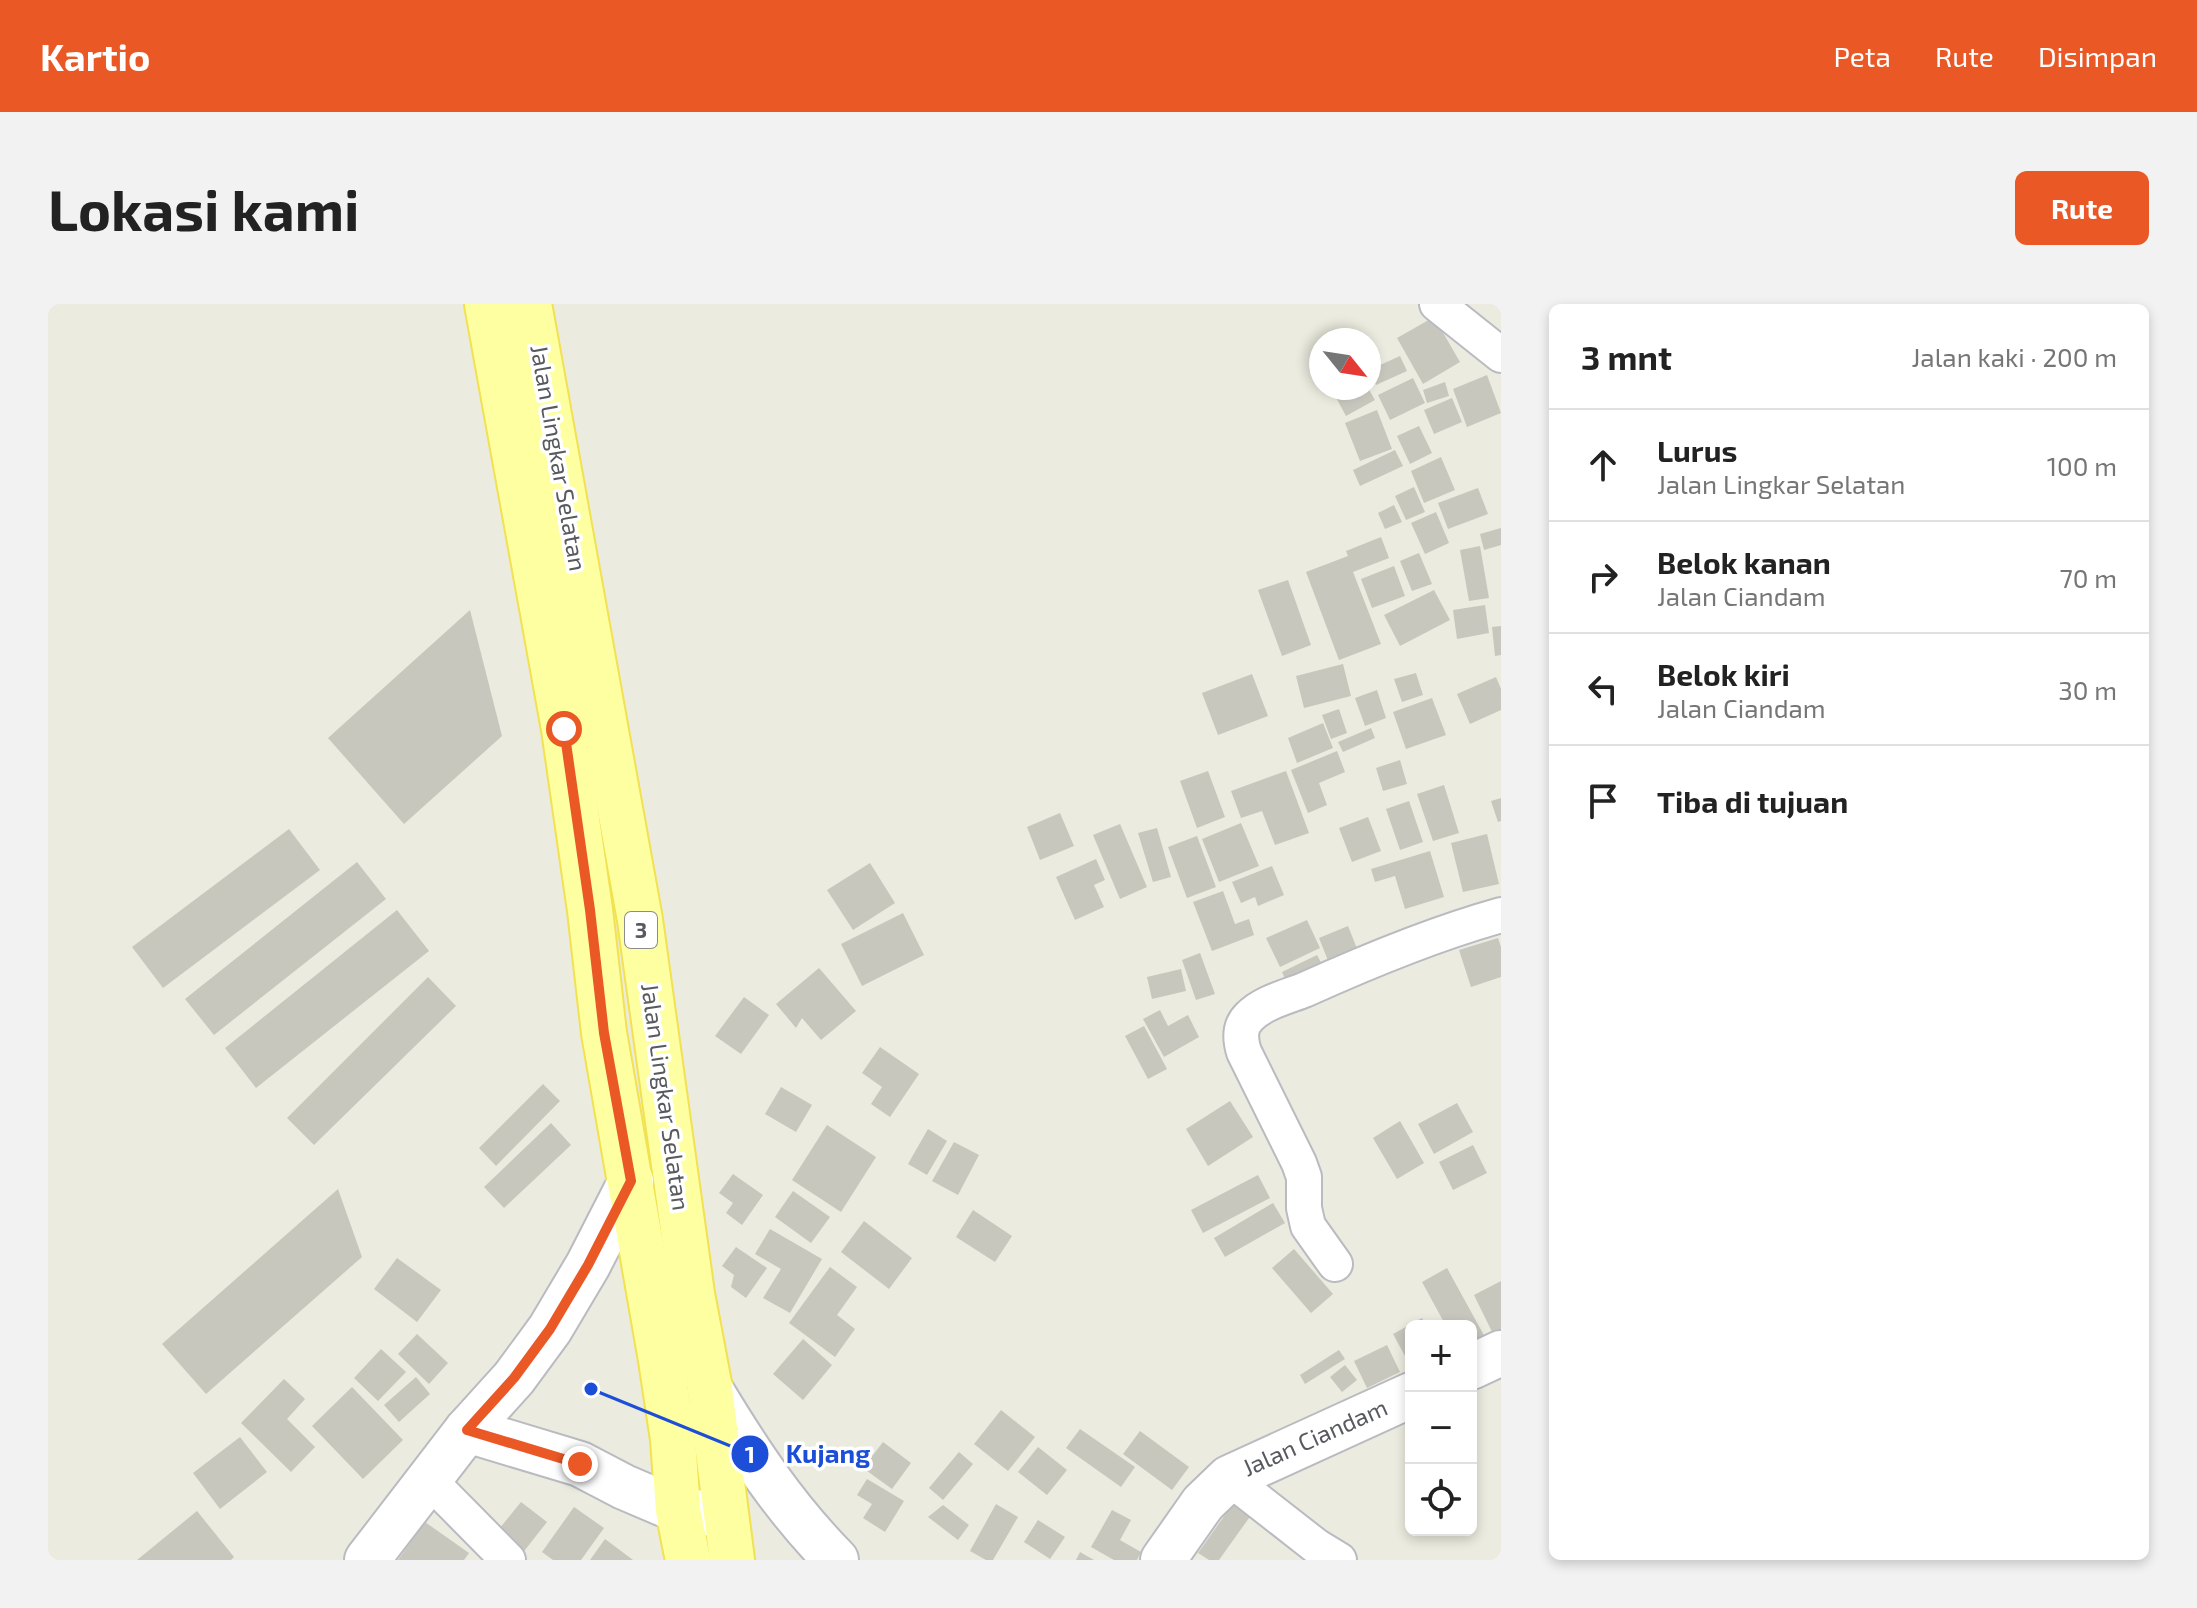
<!DOCTYPE html>
<html lang="id">
<head>
<meta charset="utf-8">
<style>
  :root { --surface:#fff; --page:#f2f2f2; --text:#222; --muted:#767676; --line:#e0e0e0; --accent:#ea5826 }
  body { margin:0; font-family:"Exo 2",sans-serif; background:var(--page); color:var(--text) }
  .controls { position:absolute; right:24px; bottom:24px; display:grid; overflow:hidden; border-radius:12px; box-shadow:0 4px 12px #0003 }
  .controls button { width:72px; height:72px; display:grid; place-items:center; padding:0; border:0; border-bottom:2px solid var(--line); background:var(--surface); color:var(--text); font:40px sans-serif }
  .compass { position:absolute; left:1261px; top:24px; width:72px; height:72px; border-radius:50%; background:var(--surface); box-shadow:0 4px 12px #0003; rotate:120deg }
  .stop { position:absolute; width:24px; height:24px; margin:-18px; border:6px solid #ea5826; border-radius:50%; background:#fff }
  .stop.end { background:#ea5826; border-color:#fff; box-shadow:0 2px 8px #0008 }
  .list { margin:0; padding:0; list-style:none }
  h2 { display:flex; justify-content:space-between; align-items:center; height:104px; margin:0; padding:0 32px; font-size:34px }
  h2 small { font-size:26px; font-weight:400; color:var(--muted) }
  .list li { display:grid; grid-template-columns:52px 1fr auto; gap:24px; align-items:center; box-sizing:border-box; height:112px; padding:0 32px; border-top:2px solid var(--line) }
  .list b { display:block; font-size:30px; white-space:nowrap }
  .list p { margin:0; font-size:26px; white-space:nowrap; color:var(--muted) }
  .list em { font-size:26px; font-style:normal; color:var(--muted) }
  .icon { flex:none; width:44px; height:44px; fill:none; stroke:currentColor; stroke-width:2; stroke-linecap:round; stroke-linejoin:round }
  .map { position:relative; flex:none; width:1453px; height:1256px; overflow:hidden; border-radius:12px }
  header { display:flex; align-items:center; gap:48px; box-sizing:border-box; height:112px; padding:0 40px; background:var(--accent); color:#fff }
  header strong { font-size:38px }
  nav { display:flex; gap:44px; margin-inline-start:auto; font-size:28px }
  .intro { display:flex; align-items:center; justify-content:space-between; box-sizing:border-box; height:192px; padding:0 48px }
  h1 { margin:0; font-size:56px }
  .button { padding:20px 36px; border-radius:12px; background:var(--accent); color:#fff; font-size:28px; font-weight:700 }
  main { display:flex; gap:48px; padding:0 48px }
  aside { flex:1; background:var(--surface); border-radius:12px; box-shadow:0 4px 12px #0003 }
  .map>svg:first-child { display:block }
</style>
</head>
<body>
<header>
<strong>Kartio</strong>
<nav><a>Peta</a><a>Rute</a><a>Disimpan</a></nav>
</header>
<div class="intro"><h1>Lokasi kami</h1><a class="button">Rute</a></div>
<main>
<div class="map">
<svg width="1453" height="1256" viewBox="0 0 1453 1256">
  <rect width="100%" height="100%" fill="#ebebdf"/>
  <g fill="#c8c7be">
    <path d="M1386 13 1412 58 1375 80 1349 34Z"/>
    <path d="M1352 52 1359 67 1328 81 1321 66Z"/>
    <path d="M1439 71 1453 109 1419 123 1405 85Z"/>
    <path d="M1365 74 1377 99 1342 116 1330 91Z"/>
    <path d="M1397 78 1401 92 1379 99 1375 86Z"/>
    <path d="M1293 84H1320L1327 96 1298 112 1285 88Z"/>
    <path d="M1404 94 1414 118 1386 130 1376 106Z"/>
    <path d="M1329 106 1344 145 1312 157 1297 119Z"/>
    <path d="M1371 122 1384 149 1362 160 1349 132Z"/>
    <path d="M1347 146 1355 162 1312 182 1305 166Z"/>
    <path d="M1393 153 1407 186 1376 199 1363 167Z"/>
    <path d="M1366 183 1377 208 1358 216 1347 192Z"/>
    <path d="M1430 184 1440 210 1400 225 1390 199Z"/>
    <path d="M1346 201 1354 218 1337 225 1330 209Z"/>
    <path d="M1388 208 1401 239 1377 250 1363 219Z"/>
    <path d="M1453 224V241L1436 246 1432 230Z"/>
    <path d="M1333 233 1341 254 1305 268 1333 340 1291 356 1258 268 1300 252 1298 247Z"/>
    <path d="M1432 242 1441 294 1421 297 1412 246Z"/>
    <path d="M1371 249 1384 280 1364 287 1352 257Z"/>
    <path d="M1346 262 1357 292 1324 304 1313 275Z"/>
    <path d="M1240 276 1263 341 1234 352 1210 286Z"/>
    <path d="M1386 286 1402 316 1352 342 1336 311Z"/>
    <path d="M1437 301 1441 329 1409 335 1405 306Z"/>
    <path d="M422 306 454 432 356 520 280 434Z"/>
    <path d="M1453 322V351L1447 352 1444 323Z"/>
    <path d="M1295 360 1303 392 1256 404 1248 372Z"/>
    <path d="M1368 369 1375 391 1354 398 1346 375Z"/>
    <path d="M1204 370 1220 412 1170 431 1154 389Z"/>
    <path d="M1448 373 1453 385V406L1422 420 1409 390Z"/>
    <path d="M1329 386 1338 414 1317 422 1307 394Z"/>
    <path d="M1384 394 1398 431 1358 445 1345 408Z"/>
    <path d="M1291 405 1299 429 1283 435 1274 411Z"/>
    <path d="M1275 419 1285 444 1249 459 1240 434Z"/>
    <path d="M1323 424 1327 434 1295 448 1290 438Z"/>
    <path d="M1289 447 1297 468 1271 479 1279 501 1260 509 1243 466Z"/>
    <path d="M1352 456 1359 480 1335 487 1328 464Z"/>
    <path d="M1160 467 1177 513 1149 524 1132 477Z"/>
    <path d="M1238 467 1261 529 1227 541 1214 507 1193 514 1183 487Z"/>
    <path d="M1396 481 1411 529 1385 537 1369 490Z"/>
    <path d="M1453 494V517L1450 518 1443 497Z"/>
    <path d="M1361 497 1375 538 1352 546 1338 505Z"/>
    <path d="M1012 509 1026 542 992 556 979 523Z"/>
    <path d="M1320 513 1333 547 1304 558 1291 524Z"/>
    <path d="M1193 519 1211 562 1171 578 1154 535Z"/>
    <path d="M1072 520 1099 583 1072 595 1045 531Z"/>
    <path d="M1109 524 1123 573 1105 578 1090 529Z"/>
    <path d="M241 525 272 566 115 684 84 643Z"/>
    <path d="M1439 530 1451 580 1415 588 1403 539Z"/>
    <path d="M1149 532 1168 583 1139 594 1120 543Z"/>
    <path d="M1382 547 1396 593 1357 605 1347 572 1327 578 1323 565Z"/>
    <path d="M1048 555 1057 576 1046 581 1056 603 1027 616 1008 573Z"/>
    <path d="M309 558 338 595 166 731 137 695Z"/>
    <path d="M822 559 847 599 805 626 779 586Z"/>
    <path d="M1224 562 1236 591 1210 602 1207 593 1193 599 1184 578Z"/>
    <path d="M1175 587 1187 620 1201 615 1206 631 1164 647 1145 598Z"/>
    <path d="M349 606 381 647 208 784 177 744Z"/>
    <path d="M855 609 876 651 814 682 793 640Z"/>
    <path d="M1259 616 1272 644 1232 663 1218 634Z"/>
    <path d="M1300 622 1312 652 1283 664 1271 634Z"/>
    <path d="M1450 634 1453 643V673L1423 683 1411 646Z"/>
    <path d="M1152 649 1167 690 1148 696 1134 656Z"/>
    <path d="M1269 651 1277 666 1241 684 1234 668Z"/>
    <path d="M771 664 808 707 773 736 754 714 748 724 728 700Z"/>
    <path d="M1133 665 1138 687 1104 695 1099 673Z"/>
    <path d="M380 673 408 702 266 841 239 814Z"/>
    <path d="M696 693 721 711 693 750 667 732Z"/>
    <path d="M1112 706 1120 722 1140 711 1151 733 1116 753 1095 715Z"/>
    <path d="M1096 722 1119 765 1100 775 1077 732Z"/>
    <path d="M832 743 871 770 842 813 823 800 834 783 814 769Z"/>
    <path d="M495 780 512 797 448 862 431 844Z"/>
    <path d="M733 783 764 801 748 828 717 810Z"/>
    <path d="M1182 797 1205 833 1160 862 1138 825Z"/>
    <path d="M1409 799 1425 828 1386 850 1370 820Z"/>
    <path d="M1352 817 1376 859 1349 875 1325 834Z"/>
    <path d="M503 819 523 841 456 904 436 883Z"/>
    <path d="M779 821 828 853 793 908 744 876Z"/>
    <path d="M880 825 899 837 879 871 860 860Z"/>
    <path d="M906 838 931 851 910 891 884 877Z"/>
    <path d="M1425 841 1439 869 1405 886 1391 858Z"/>
    <path d="M685 870 715 891 694 921 678 909 685 899 671 889Z"/>
    <path d="M1210 871 1222 894 1155 929 1143 906Z"/>
    <path d="M290 885 314 953 158 1090 114 1040Z"/>
    <path d="M745 887 782 913 763 939 727 913Z"/>
    <path d="M1225 899 1237 919 1177 953 1166 934Z"/>
    <path d="M925 906 964 932 947 958 908 933Z"/>
    <path d="M816 917 864 954 841 985 793 948Z"/>
    <path d="M722 925 774 955 742 1009 715 994 733 965 707 950Z"/>
    <path d="M688 943 719 964 698 994 683 983 686 971 674 962Z"/>
    <path d="M1246 945 1285 990 1263 1009 1224 964Z"/>
    <path d="M349 954 393 986 369 1018 326 985Z"/>
    <path d="M782 963 809 983 789 1011 807 1025 787 1053 741 1019Z"/>
    <path d="M1399 964 1438 1035 1423 1044V1022H1398L1374 978Z"/>
    <path d="M1453 977V1030L1447 1034 1426 991Z"/>
    <path d="M1374 1014 1378 1022H1363V1063L1345 1030Z"/>
    <path d="M369 1030 400 1059 381 1080 350 1050Z"/>
    <path d="M755 1035 784 1061 755 1096 725 1070Z"/>
    <path d="M1339 1041 1352 1068 1319 1084 1306 1057Z"/>
    <path d="M333 1045 358 1068 330 1097 306 1074Z"/>
    <path d="M1291 1046 1297 1055 1257 1080 1252 1071Z"/>
    <path d="M1297 1061 1309 1076 1294 1088 1282 1073Z"/>
    <path d="M368 1073 382 1090 351 1118 336 1101Z"/>
    <path d="M236 1075 257 1095 239 1115 267 1143 243 1168 193 1119Z"/>
    <path d="M304 1083 355 1136 315 1175 264 1122Z"/>
    <path d="M953 1106 987 1133 960 1167 926 1140Z"/>
    <path d="M1032 1125 1087 1163 1073 1183 1018 1144Z"/>
    <path d="M1092 1127 1141 1163 1124 1186 1075 1150Z"/>
    <path d="M192 1133 219 1168 172 1205 145 1169Z"/>
    <path d="M835 1138 863 1159 844 1185 815 1164Z"/>
    <path d="M990 1143 1019 1166 999 1191 970 1168Z"/>
    <path d="M911 1148 925 1160 895 1196 881 1184Z"/>
    <path d="M819 1175 856 1197 837 1228 815 1214 824 1200 809 1191Z"/>
    <path d="M1189 1194 1206 1207 1171 1256H1161L1150 1249Z"/>
    <path d="M473 1198 499 1218 473 1251 447 1230Z"/>
    <path d="M948 1200 970 1213 945 1256H938L922 1247Z"/>
    <path d="M895 1201 921 1221 910 1236 880 1213Z"/>
    <path d="M526 1203 556 1224 533 1256H505L494 1248Z"/>
    <path d="M1064 1206 1083 1216 1072 1236 1093 1248 1089 1256H1066L1043 1243Z"/>
    <path d="M149 1207 186 1253 183 1256H89Z"/>
    <path d="M990 1216 1017 1233 1002 1255 976 1238Z"/>
    <path d="M377 1218 421 1249 416 1256H350Z"/>
    <path d="M557 1235 585 1256H542Z"/>
    <path d="M1032 1248 1046 1256H1028Z"/>
  </g>
  <g fill="none" stroke-linecap="round" stroke-linejoin="round">
    <defs>
      <g id="minor">
        <path d="M1389 0 1453 51"/>
        <path d="M1287 960 1260 922 1256 904V873L1251 859 1196 748C1192 735 1191 723 1201 713 1214 699 1238 693 1256 686 1320 657 1385 630 1453 611"/>
        <path d="M1181 1174 1268 1242 1291 1256"/>
        <path d="M381 1176 460 1256"/>
      </g>
      <g id="tertiary">
        <path d="M1423 1063 1453 1049"/>
        <path d="M662 1085C700 1148 736 1203 788 1256"/>
        <path d="M419 1126 532 1160 576 1183 630 1206 665 1210"/>
        <path d="M319 1256 419 1126 466 1074 502 1025 540 961 583 877"/>
        <path d="M1115 1256 1155 1199 1181 1174 1363 1091"/>
      </g>
      <g id="primary">
        <path d="M439 0 516 425 542 606 556 729 613 1056 625 1135 630 1206 640 1256"/>
        <path d="M481 0 592 616 644 990 662 1085 684 1256"/>
      </g>
    </defs>
    <use href="#minor" stroke="#babbc1" stroke-width="38"/>
    <use href="#tertiary" stroke="#babbc1" stroke-width="48"/>
    <use href="#primary" stroke="#f2e151" stroke-width="48"/>
    <use href="#minor" stroke="#fff" stroke-width="34"/>
    <use href="#tertiary" stroke="#fff" stroke-width="44"/>
    <use href="#primary" stroke="#feffa0" stroke-width="44"/>
  </g>
  <g fill="none" stroke-linecap="round" stroke-linejoin="round">
    <path stroke="#ea5826" stroke-width="10" d="M516 425 542 606 556 729 583 877 540 961 502 1025 466 1074 419 1126 532 1160"/>
  </g>
  <g text-anchor="middle" stroke-width="7" stroke-linejoin="round" paint-order="stroke">
    <rect fill="#fff" stroke="#8a8c90" stroke-width="2" x="577" y="608" width="32" height="36" rx="6"/>
    <g font-size="22" font-weight="bold" fill="#585a60">
      <text x="593" y="634">3</text>
    </g>
    <g font-size="24" fill="#585a60" stroke="#fff">
      <text transform="translate(510 154) rotate(80)" y="8">Jalan Lingkar Selatan</text>
      <text transform="translate(617 793) rotate(82)" y="8">Jalan Lingkar Selatan</text>
      <text transform="translate(1267 1134) rotate(-24)" y="8">Jalan Ciandam</text>
    </g>
  </g>
  <path fill="none" stroke="#1d4ed8" stroke-width="3" d="M543 1085L702 1150"/>
  <g fill="#1d4ed8" stroke="#fff" stroke-width="3">
    <circle cx="543" cy="1085" r="8"/>
    <circle cx="702" cy="1150" r="20"/>
  </g>
  <g font-size="24" text-anchor="middle" font-weight="bold" fill="#fff">
    <text x="702" y="1159">1</text>
  </g>
  <g font-size="26" text-anchor="middle" font-weight="bold" fill="#1d4ed8" stroke="#fff" stroke-width="7" stroke-linejoin="round" paint-order="stroke">
    <text x="780" y="1159">Kujang</text>
  </g>
</svg>
<div class="controls">
<button>+</button>
<button>−</button>
<button><svg class="icon" aria-label="locate" viewBox="0 0 24 24"><circle cx="12" cy="12" r="6"/><path d="M12 2v4M12 18v4M2 12h4M18 12h4"/></svg></button>
</div>
<svg class="compass" viewBox="-18 -18 36 36"><path d="M0-13l5 13h-10z" fill="#e53935"/><path d="M0 13l5-13h-10z" fill="#767676"/></svg>
<div class="stop" style="left:516px;top:425px"></div>
<div class="stop end" style="left:532px;top:1160px"></div>
</div>
<aside>
<h2>3 mnt<small>Jalan kaki · 200 m</small></h2>
<ul class="list">
<li><svg class="icon" aria-label="ahead" viewBox="0 0 24 24"><path d="M12 20V5M6 11l6-6 6 6"/></svg><div><b>Lurus</b><p>Jalan Lingkar Selatan</p></div><em>100 m</em></li>
<li><svg class="icon" aria-label="right" viewBox="0 0 24 24"><path d="M7 20v-9h11M14 6l5 5-5 5"/></svg><div><b>Belok kanan</b><p>Jalan Ciandam</p></div><em>70 m</em></li>
<li><svg class="icon" aria-label="left" viewBox="0 0 24 24"><path d="M17 20v-9H6M10 6l-5 5 5 5"/></svg><div><b>Belok kiri</b><p>Jalan Ciandam</p></div><em>30 m</em></li>
<li><svg class="icon" aria-label="arrive" viewBox="0 0 24 24"><path d="M6 21V4h12l-3 4 3 4H6"/></svg><div><b>Tiba di tujuan</b></div></li>
</ul>
</aside>
</main>
</body>
</html>
